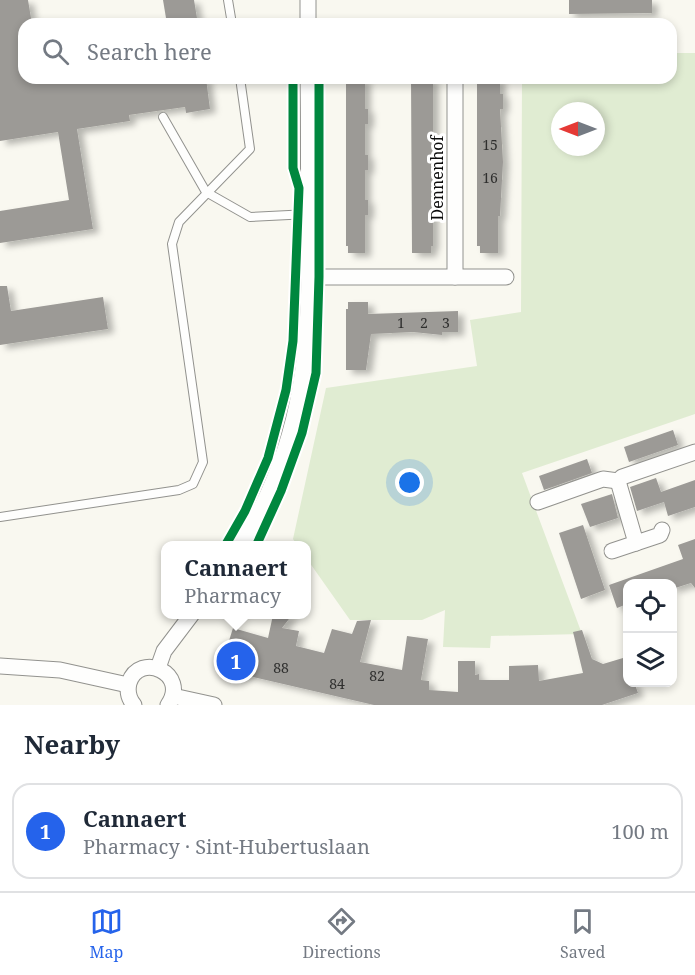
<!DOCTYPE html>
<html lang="en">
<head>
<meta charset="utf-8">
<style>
  :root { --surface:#fff; --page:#f2f2f3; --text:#1f2937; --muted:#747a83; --line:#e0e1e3; --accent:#2563eb }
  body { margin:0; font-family:"Noto Serif",serif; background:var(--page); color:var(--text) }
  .controls { position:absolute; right:18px; bottom:18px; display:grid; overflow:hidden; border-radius:12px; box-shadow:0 3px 9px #0003 }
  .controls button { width:54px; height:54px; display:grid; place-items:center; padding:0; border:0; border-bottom:2px solid var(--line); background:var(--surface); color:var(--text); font:30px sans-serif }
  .compass { position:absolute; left:551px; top:102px; width:54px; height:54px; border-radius:50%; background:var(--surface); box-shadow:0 3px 9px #0003; rotate:270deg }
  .you { position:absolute; left:410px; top:483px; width:21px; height:21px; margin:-15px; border:4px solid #fff; border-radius:50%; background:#1a73e8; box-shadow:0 0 0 9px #1a73e833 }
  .badge { display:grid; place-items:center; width:39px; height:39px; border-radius:50%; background:var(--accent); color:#fff; font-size:20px; font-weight:700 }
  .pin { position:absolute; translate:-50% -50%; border:3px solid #fff; box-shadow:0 2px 6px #0006 }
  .popup { position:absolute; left:161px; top:541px; width:150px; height:78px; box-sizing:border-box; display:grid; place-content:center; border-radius:12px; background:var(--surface); filter:drop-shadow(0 2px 4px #0005); font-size:20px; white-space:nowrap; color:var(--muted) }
  .popup b { font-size:22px; color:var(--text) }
  .popup::after { content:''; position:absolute; left:50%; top:100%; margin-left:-12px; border:12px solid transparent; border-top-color:var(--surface) }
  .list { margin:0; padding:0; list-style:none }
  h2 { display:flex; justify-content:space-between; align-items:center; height:78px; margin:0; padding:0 24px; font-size:26px }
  h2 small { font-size:20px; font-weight:400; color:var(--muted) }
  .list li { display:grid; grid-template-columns:39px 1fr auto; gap:18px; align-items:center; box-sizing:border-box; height:96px; margin:0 12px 12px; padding:0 12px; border:2px solid var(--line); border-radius:18px }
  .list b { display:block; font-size:22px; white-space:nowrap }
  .list p { margin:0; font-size:20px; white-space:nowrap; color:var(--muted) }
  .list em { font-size:20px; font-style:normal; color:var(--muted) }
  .icon { flex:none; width:33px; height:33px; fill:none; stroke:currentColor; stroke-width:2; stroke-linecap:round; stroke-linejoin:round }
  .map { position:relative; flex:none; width:695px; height:705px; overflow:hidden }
  .search { position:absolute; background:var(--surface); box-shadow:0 3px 9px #0003; left:18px; right:18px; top:18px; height:66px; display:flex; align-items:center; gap:15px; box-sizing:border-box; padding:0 21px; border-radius:18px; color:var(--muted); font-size:22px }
  .sheet { height:186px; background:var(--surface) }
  nav { display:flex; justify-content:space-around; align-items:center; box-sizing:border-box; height:84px; border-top:2px solid var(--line); background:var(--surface); font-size:16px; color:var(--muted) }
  nav a { display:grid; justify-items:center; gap:3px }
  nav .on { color:var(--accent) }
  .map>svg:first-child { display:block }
</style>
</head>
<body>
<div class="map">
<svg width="695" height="705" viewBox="0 0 695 705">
  <defs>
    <filter id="shadow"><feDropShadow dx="6" dy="4" stdDeviation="3" flood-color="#0004"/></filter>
  </defs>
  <rect width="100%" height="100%" fill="#f9f8f0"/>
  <path fill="#e0ecd2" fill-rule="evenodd" d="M671 53H695V414L522 473 582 634 491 636 490 648 443 647 445 610 422 620H350L307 559 306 546 297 545 293 539 326 388 477 366 470 320 521 312 522 78H671ZM560 111H596V147H560Z"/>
  <g fill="#9c9a96" filter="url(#shadow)">
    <path d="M0 0H28L32 24H24V78H206L210 109 186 113 185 107 129 115 130 121 77 129 93 229 0 243V211L69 200 58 132 0 141Z"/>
    <path d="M163 0H194L198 24H167Z"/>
    <path d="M569 0H652V13L569 14Z"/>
    <path d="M346 78H365V109H368V124H365V155H368V170H365V200H368V215H365V253H348V246H346Z"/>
    <path d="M411 78H433V246H431V253H412Z"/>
    <path d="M500 78V94H503V109H500L503 162 500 216H498V253H480V246H477V79Z"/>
    <path d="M0 286H7L11 311 103 297 108 329 0 345Z"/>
    <path d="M348 302H368V314L458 311V332H442V335L413 332 371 334 366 370H346V309H348Z"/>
    <path d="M673 430 678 445 629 462 624 447Z"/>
    <path d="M587 459 592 473 544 490 539 476Z"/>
    <path d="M656 478 661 492 695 480V507L668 516 664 502 637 511 630 487Z"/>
    <path d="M612 494 618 518 590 527 581 504Z"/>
    <path d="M583 525 605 590 581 599 559 533Z"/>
    <path d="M695 539V588L691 583 672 589V584H627V604L617 608 609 585 683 559 678 545Z"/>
    <path d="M273 615H292L282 628 299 631 296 646 324 653 332 629 352 634 357 621 371 620 360 662 402 670 407 636 428 639 421 680 429 681V690L458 692V661H475V675L479 674V680H509V666L538 665 539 681 583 673 573 632 582 630 592 659 603 664 623 658 627 682H634L638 693 602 705H374L219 669 225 643 228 644 233 628 268 638Z"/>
  </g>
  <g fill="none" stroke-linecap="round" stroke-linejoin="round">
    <defs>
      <g id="service">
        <path d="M228 0 232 24"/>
        <path d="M163 117 206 192 250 217 309 214"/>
        <path d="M0 517 179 490 193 484 203 462 172 244 179 222 250 149 240 78"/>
      </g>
      <g id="minor">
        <path d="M308 0V24"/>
        <path d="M310 277H506"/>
        <path d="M455 277V78"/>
        <path d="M618 481 636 543 660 535 662 530"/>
        <path d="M538 502 603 479 618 481 622 477 695 452"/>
        <path d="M240 546C307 437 310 343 309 220 308 173 309 125 308 78"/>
        <path d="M612 551 636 543"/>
        <path d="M0 666 60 670 128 685"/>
        <path d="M158 668 164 651 192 614"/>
        <path d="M173 696 214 705"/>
        <path d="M134 705C129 699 127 691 129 683 139 651 190 673 168 705"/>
      </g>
    </defs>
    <use href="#service" stroke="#92928e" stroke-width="10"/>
    <use href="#minor" stroke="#92928e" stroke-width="17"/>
    <use href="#service" stroke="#fefefd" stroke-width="8"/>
    <use href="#minor" stroke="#fefefd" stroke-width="15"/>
    <defs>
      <g id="cycleway">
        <path d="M225 546 245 511 268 458 286 390 293 341 299 188 293 168V78"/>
        <path d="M256 546 281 491 302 433 316 373 319 277V78"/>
      </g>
    </defs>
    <use href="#cycleway" stroke="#fff" stroke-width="13"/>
    <use href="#cycleway" stroke="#00873e" stroke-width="9"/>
  </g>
  <g text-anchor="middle" stroke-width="6" stroke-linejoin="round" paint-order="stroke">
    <g font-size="14" fill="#2f2f2e">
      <text x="490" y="150">15</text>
      <text x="490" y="183">16</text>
      <text x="401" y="328">1</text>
      <text x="424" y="328">2</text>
      <text x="446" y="328">3</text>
      <text x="281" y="673">88</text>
      <text x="377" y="681">82</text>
      <text x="337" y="689">84</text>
    </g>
    <g font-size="16" fill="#0b0b0b" stroke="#fff">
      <text transform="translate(437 178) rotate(-90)" y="6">Dennenhof</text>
    </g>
  </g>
</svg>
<div class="controls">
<button><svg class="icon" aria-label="locate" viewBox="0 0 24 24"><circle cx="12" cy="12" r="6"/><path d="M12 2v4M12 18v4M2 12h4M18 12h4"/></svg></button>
<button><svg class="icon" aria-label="layers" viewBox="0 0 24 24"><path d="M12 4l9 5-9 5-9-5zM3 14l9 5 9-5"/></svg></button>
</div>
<svg class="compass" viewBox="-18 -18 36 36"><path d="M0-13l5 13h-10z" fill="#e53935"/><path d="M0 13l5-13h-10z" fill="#747a83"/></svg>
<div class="you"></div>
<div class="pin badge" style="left:236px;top:661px">1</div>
<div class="popup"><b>Cannaert</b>Pharmacy</div>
<div class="search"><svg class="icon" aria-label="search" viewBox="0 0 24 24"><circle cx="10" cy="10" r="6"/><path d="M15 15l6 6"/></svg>Search here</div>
</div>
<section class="sheet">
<h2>Nearby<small></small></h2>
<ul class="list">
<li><span class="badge">1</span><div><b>Cannaert</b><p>Pharmacy · Sint-Hubertuslaan</p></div><em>100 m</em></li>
</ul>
</section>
<nav>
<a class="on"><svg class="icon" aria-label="map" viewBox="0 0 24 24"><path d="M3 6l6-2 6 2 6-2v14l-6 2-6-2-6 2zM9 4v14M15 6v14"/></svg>Map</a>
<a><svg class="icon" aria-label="directions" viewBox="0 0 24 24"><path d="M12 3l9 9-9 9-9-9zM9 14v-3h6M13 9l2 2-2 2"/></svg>Directions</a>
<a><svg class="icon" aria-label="saved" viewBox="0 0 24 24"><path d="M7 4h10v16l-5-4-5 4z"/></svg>Saved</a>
</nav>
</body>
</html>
